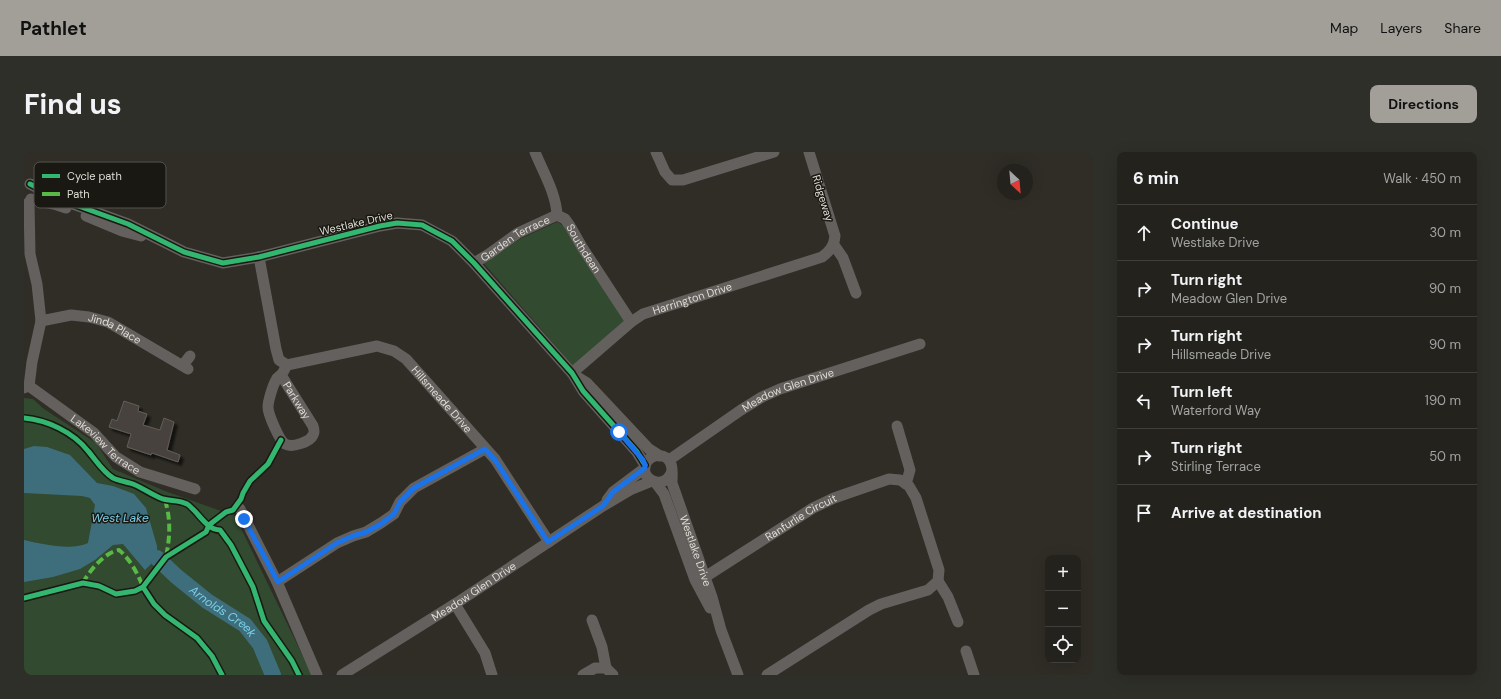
<!DOCTYPE html>
<html lang="en">
<head>
<meta charset="utf-8">
<style>
  :root { --surface:#23221c; --page:#2f2f29; --text:#f1f3f6; --muted:#a3a4a3; --line:#403f3b; --accent:#a19f97 }
  body { margin:0; font-family:"DM Sans",sans-serif; background:var(--page); color:var(--text) }
  .controls { position:absolute; right:12px; bottom:12px; display:grid; overflow:hidden; border-radius:8px; box-shadow:0 4px 16px #0002 }
  .controls button { width:36px; height:36px; display:grid; place-items:center; padding:0; border:0; border-bottom:1px solid var(--line); background:var(--surface); color:var(--text); font:20px sans-serif }
  .compass { position:absolute; left:973px; top:12px; width:36px; height:36px; border-radius:50%; background:var(--surface); box-shadow:0 4px 16px #0002; rotate:154deg }
  .stop { position:absolute; width:12px; height:12px; margin:-9px; border:3px solid #1a73e8; border-radius:50%; background:#fff }
  .stop.end { background:#1a73e8; border-color:#fff; box-shadow:0 1px 4px #0008 }
  .list { margin:0; padding:0; list-style:none }
  h2 { display:flex; justify-content:space-between; align-items:center; height:52px; margin:0; padding:0 16px; font-size:17px }
  h2 small { font-size:13px; font-weight:400; color:var(--muted) }
  .list li { display:grid; grid-template-columns:26px 1fr auto; gap:12px; align-items:center; box-sizing:border-box; height:56px; padding:0 16px; border-top:1px solid var(--line) }
  .list b { display:block; font-size:15px; white-space:nowrap }
  .list p { margin:0; font-size:13px; white-space:nowrap; color:var(--muted) }
  .list em { font-size:13px; font-style:normal; color:var(--muted) }
  .icon { flex:none; width:22px; height:22px; fill:none; stroke:currentColor; stroke-width:2; stroke-linecap:round; stroke-linejoin:round }
  .map { position:relative; flex:none; width:1069px; height:523px; overflow:hidden; border-radius:8px }
  header { display:flex; align-items:center; gap:24px; box-sizing:border-box; height:56px; padding:0 20px; background:var(--accent); color:#111 }
  header strong { font-size:19px }
  nav { display:flex; gap:22px; margin-inline-start:auto; font-size:14px }
  .intro { display:flex; align-items:center; justify-content:space-between; box-sizing:border-box; height:96px; padding:0 24px }
  h1 { margin:0; font-size:28px }
  .button { padding:10px 18px; border-radius:8px; background:var(--accent); color:#111; font-size:14px; font-weight:700 }
  main { display:flex; gap:24px; padding:0 24px }
  aside { flex:1; background:var(--surface); border-radius:8px; box-shadow:0 4px 16px #0002 }
  .map>svg:first-child { display:block }
</style>
</head>
<body>
<header>
<strong>Pathlet</strong>
<nav><a>Map</a><a>Layers</a><a>Share</a></nav>
</header>
<div class="intro"><h1>Find us</h1><a class="button">Directions</a></div>
<main>
<div class="map">
<svg width="1069" height="523" viewBox="0 0 1069 523">
  <defs>
    <filter id="shadow"><feDropShadow dx="3.5" dy="3.5" stdDeviation="1" flood-color="#0009"/></filter>
  </defs>
  <rect width="100%" height="100%" fill="#2f2d26"/>
  <g fill="#324a30">
    <path d="M533 70 540 74 600 169 549 214 456 107 465 108 496 87Z"/>
    <path d="M0 246 9 247 20 257 72 291 89 317 141 339 211 364 288 523H0Z"/>
  </g>
  <path fill="#3e6e7b" d="M10 294 23 295 46 303 73 331 89 334 110 342 122 356 133 394V406L121 418 99 392 89 393 71 408 56 417 29 425 0 430V388C17 392 48 399 64 391L71 353 66 346 58 344 0 341V297Z"/>
  <g fill="none" stroke-linecap="round" stroke-linejoin="round">
    <path stroke="#3e6e7b" stroke-width="16" id="s1" d="M133 406 152 424 183 449 221 473 236 492 249 523"/>
  </g>
  <path fill="#46423d" stroke="#625d59" filter="url(#shadow)" d="M100 249 115 254 114 259 123 262 119 273 136 278 140 266 150 270 143 298 156 303 154 310 128 301 127 303 103 295 107 282 85 275 88 267 93 269Z"/>
  <g fill="none" stroke-linecap="round" stroke-linejoin="round">
    <g stroke="#63605e" stroke-width="11">
      <path id="s2" d="M511 0C519 20 532 41 533 63L541 67 546 74 558 95 607 170"/>
      <path d="M632 0 641 20 648 28H659L750 0"/>
      <path d="M6 32 38 48 104 72 160 100 199 111 235 105 356 74 373 71 398 73 428 89 450 111 548 221 559 239 613 300 621 313"/>
      <path d="M7 47 33 53 42 56"/>
      <path d="M62 64 98 79 117 84"/>
      <path d="M810 93 819 106 832 141"/>
      <path d="M235 105 252 197 255 208 263 213"/>
      <path id="s3" d="M450 111 465 102 494 81 533 63"/>
      <path id="s4" d="M17 169 47 163 65 165 84 170 164 217"/>
      <path d="M159 213 166 204"/>
      <path id="s5" d="M263 213 353 194 370 199 382 207 471 307 525 390"/>
      <path id="s6" d="M548 221 607 170 619 162 798 105C806 99 810 94 811 84L785 0"/>
      <path id="s7" d="M257 223 289 274C290 277 291 280 289 283 286 290 268 296 261 292 255 288 244 262 244 255 244 249 249 233 252 228 253 225 256 224 258 222 260 219 261 216 263 213"/>
      <path d="M550 223 563 231 625 297 636 304"/>
      <path d="M5 234 8 210 17 169 13 132 6 102 5 50"/>
      <path id="s8" d="M0 236 5 234 70 281 92 305 116 320 171 337"/>
      <path d="M873 274 886 318 882 332"/>
      <path id="s9" d="M645 308 717 258 738 245 756 237 896 192"/>
      <path id="s10" d="M648 319C641 340 614 328 622 311 628 301 643 301 647 312 649 318 648 325 648 331L688 445 697 478 714 523"/>
      <path d="M631 330 640 342 671 428 686 456"/>
      <path d="M583 348 589 340 621 316"/>
      <path d="M216 357 253 430 293 523"/>
      <path id="s11" d="M681 425 789 356 810 346 865 327 876 328 885 334 892 346 915 418 914 429 904 438 857 452 845 458 743 523"/>
      <path d="M914 429 924 445 934 470"/>
      <path d="M253 430 313 391 329 384 342 380 357 371 370 362 376 350 390 336 461 297"/>
      <path d="M431 452 461 501 468 523"/>
      <path d="M568 468 578 495 582 516"/>
      <path d="M942 499 950 523"/>
      <path id="s12" d="M318 523 431 452 579 354 606 338 628 329"/>
      <path d="M559 523 571 516H582L589 523"/>
    </g>
    <g stroke="#58b947" stroke-width="4" stroke-dasharray="8 4" stroke-linecap="butt">
      <path d="M141 348C147 368 146 385 142 405"/>
      <path d="M59 431C65 419 81 400 95 398 106 407 114 422 119 435"/>
    </g>
    <defs>
      <g id="cycleway">
        <path d="M6 32 38 48 104 72 160 100 199 111 235 105 356 74 373 71 398 73 428 89 450 111 548 221 559 239 613 300 621 313"/>
        <path d="M0 266C23 268 49 280 64 299 71 307 79 320 89 326 95 329 103 330 109 332 119 336 128 343 139 347 147 349 156 348 163 352 174 359 182 378 196 378L207 393 229 435 240 469 268 509 275 523"/>
        <path d="M119 435 130 452 141 463 173 486 188 504 198 523"/>
        <path d="M0 446 59 431 75 434 92 442 111 439 119 435 142 405 182 380 185 373 202 360 209 358 217 347 219 341 226 329 244 312 257 288"/>
      </g>
    </defs>
    <use href="#cycleway" stroke="#191812" stroke-width="8"/>
    <use href="#cycleway" stroke="#33b770" stroke-width="5"/>
  </g>
  <g fill="none" stroke-linecap="round" stroke-linejoin="round">
    <path stroke="#1a73e8" stroke-width="5" d="M220 367 254 430 313 391 329 384 342 380 357 372 370 362 376 350 390 336 461 297 471 308 524 390 579 354 589 340 621 316V313L619 308 595 280"/>
  </g>
  <g text-anchor="middle" stroke-width="3" stroke-linejoin="round" paint-order="stroke">
    <g font-size="11" fill="#dfddd4" stroke="#191812">
      <text transform="translate(799 46) rotate(73)" y="4">Ridgeway</text>
      <text transform="translate(332 71) rotate(-13)" y="4">Westlake Drive</text>
      <text dy="4" stroke="none"><textPath href="#s3" startOffset="48">Garden Terrace</textPath></text>
      <text dy="4" stroke="none"><textPath href="#s2" startOffset="111">Southdean</textPath></text>
      <text dy="4" stroke="none"><textPath href="#s6" startOffset="144">Harrington Drive</textPath></text>
      <text dy="4" stroke="none"><textPath href="#s4" startOffset="77">Jinda Place</textPath></text>
      <text dy="4" stroke="none"><textPath href="#s9" startOffset="139">Meadow Glen Drive</textPath></text>
      <text dy="4" stroke="none"><textPath href="#s5" startOffset="178">Hillsmeade Drive</textPath></text>
      <text dy="4" stroke="none"><textPath href="#s7" startOffset="30">Parkway</textPath></text>
      <text dy="4" stroke="none"><textPath href="#s8" startOffset="102">Lakeview Terrace</textPath></text>
      <text dy="4" stroke="none"><textPath href="#s11" startOffset="113">Ranfurlie Circuit</textPath></text>
      <text dy="4" stroke="none"><textPath href="#s10" startOffset="168">Westlake Drive</textPath></text>
      <text dy="4" stroke="none"><textPath href="#s12" startOffset="156">Meadow Glen Drive</textPath></text>
    </g>
    <g font-size="12" font-style="italic" fill="#79cfe8" stroke="#191812">
      <text x="96" y="370">West Lake</text>
      <text dy="4" stroke="none"><textPath href="#s1" startOffset="85">Arnolds Creek</textPath></text>
    </g>
  </g>
  <rect x="10" y="10" width="132" height="46" rx="6" fill="#191812" stroke="#54534c" stroke-width="1"/>
  <rect x="18" y="22" width="18" height="4" fill="#33b770"/>
  <rect x="18" y="40" width="18" height="4" fill="#58b947"/>
  <g font-size="11" fill="#dfddd4">
    <text x="43" y="28">Cycle path</text>
    <text x="43" y="46">Path</text>
  </g>
</svg>
<div class="controls">
<button>+</button>
<button>−</button>
<button><svg class="icon" aria-label="locate" viewBox="0 0 24 24"><circle cx="12" cy="12" r="6"/><path d="M12 2v4M12 18v4M2 12h4M18 12h4"/></svg></button>
</div>
<svg class="compass" viewBox="-18 -18 36 36"><path d="M0-13l5 13h-10z" fill="#e53935"/><path d="M0 13l5-13h-10z" fill="#a3a4a3"/></svg>
<div class="stop" style="left:595px;top:280px"></div>
<div class="stop end" style="left:220px;top:367px"></div>
</div>
<aside>
<h2>6 min<small>Walk · 450 m</small></h2>
<ul class="list">
<li><svg class="icon" aria-label="ahead" viewBox="0 0 24 24"><path d="M12 20V5M6 11l6-6 6 6"/></svg><div><b>Continue</b><p>Westlake Drive</p></div><em>30 m</em></li>
<li><svg class="icon" aria-label="right" viewBox="0 0 24 24"><path d="M7 20v-9h11M14 6l5 5-5 5"/></svg><div><b>Turn right</b><p>Meadow Glen Drive</p></div><em>90 m</em></li>
<li><svg class="icon" aria-label="right" viewBox="0 0 24 24"><path d="M7 20v-9h11M14 6l5 5-5 5"/></svg><div><b>Turn right</b><p>Hillsmeade Drive</p></div><em>90 m</em></li>
<li><svg class="icon" aria-label="left" viewBox="0 0 24 24"><path d="M17 20v-9H6M10 6l-5 5 5 5"/></svg><div><b>Turn left</b><p>Waterford Way</p></div><em>190 m</em></li>
<li><svg class="icon" aria-label="right" viewBox="0 0 24 24"><path d="M7 20v-9h11M14 6l5 5-5 5"/></svg><div><b>Turn right</b><p>Stirling Terrace</p></div><em>50 m</em></li>
<li><svg class="icon" aria-label="arrive" viewBox="0 0 24 24"><path d="M6 21V4h12l-3 4 3 4H6"/></svg><div><b>Arrive at destination</b></div></li>
</ul>
</aside>
</main>
</body>
</html>
